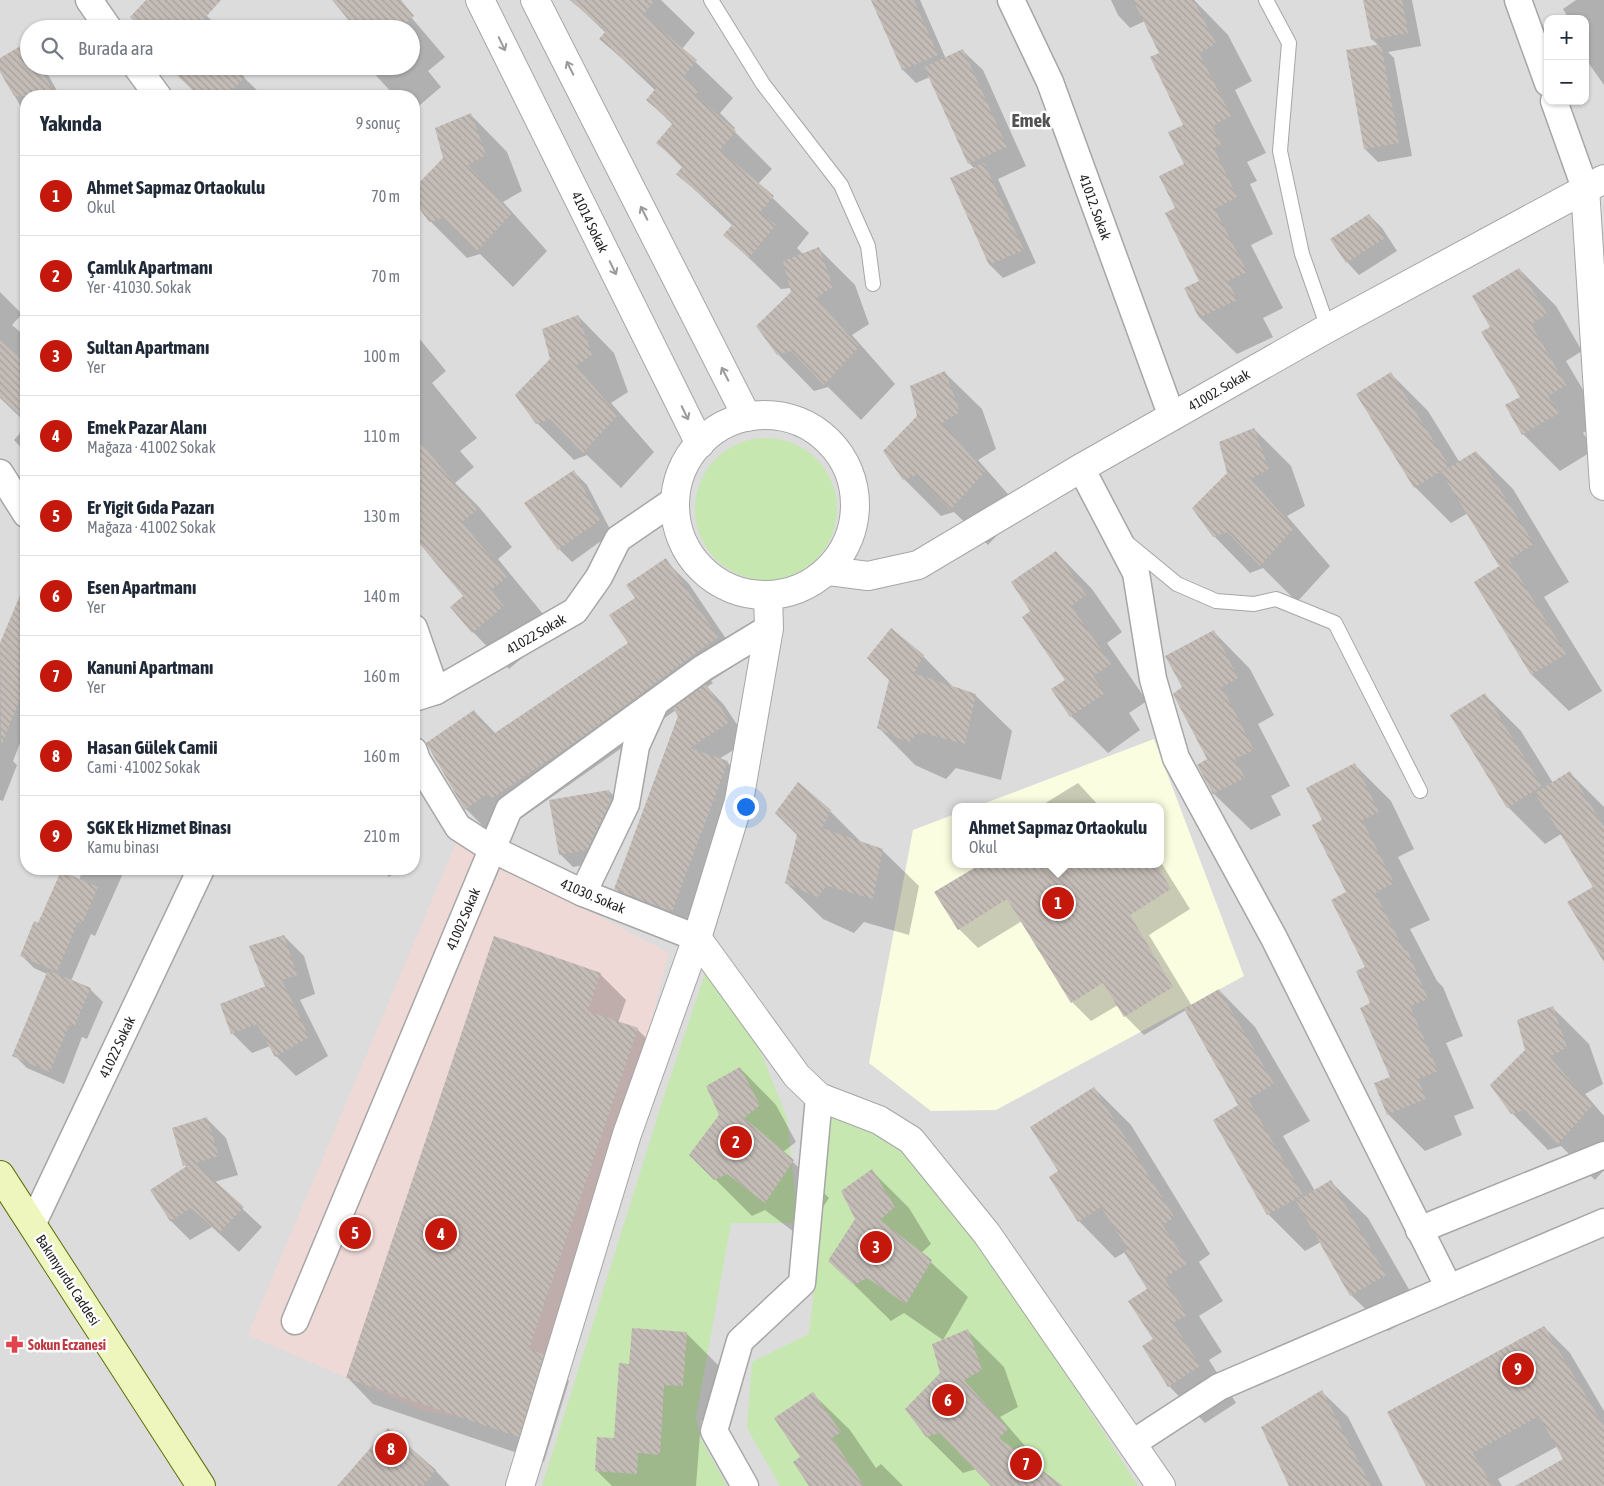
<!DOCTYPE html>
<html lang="tr">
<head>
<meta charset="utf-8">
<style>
  :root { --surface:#fff; --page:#f2f2f3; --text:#1f2937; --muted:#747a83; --line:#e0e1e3; --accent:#c3180b }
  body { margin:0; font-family:"Asap Condensed",sans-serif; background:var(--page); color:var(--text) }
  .controls { position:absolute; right:15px; top:15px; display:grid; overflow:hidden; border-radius:10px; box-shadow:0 1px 4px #0004 }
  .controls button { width:45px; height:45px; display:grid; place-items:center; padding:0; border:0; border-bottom:1px solid var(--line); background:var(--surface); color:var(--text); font:25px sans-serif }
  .you { position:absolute; left:745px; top:806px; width:18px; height:18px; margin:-12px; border:4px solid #fff; border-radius:50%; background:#1a73e8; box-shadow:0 0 0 8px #1a73e833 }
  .badge { display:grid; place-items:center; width:32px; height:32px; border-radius:50%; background:var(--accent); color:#fff; font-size:16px; font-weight:700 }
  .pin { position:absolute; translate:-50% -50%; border:2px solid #fff; box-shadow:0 1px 5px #0006 }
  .popup { position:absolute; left:952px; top:803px; width:212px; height:65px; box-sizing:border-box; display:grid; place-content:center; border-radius:10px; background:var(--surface); filter:drop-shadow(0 1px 4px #0005); font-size:16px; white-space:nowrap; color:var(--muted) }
  .popup b { font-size:19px; color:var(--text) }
  .popup::after { content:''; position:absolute; left:50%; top:100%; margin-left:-10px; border:10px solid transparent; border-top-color:var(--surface) }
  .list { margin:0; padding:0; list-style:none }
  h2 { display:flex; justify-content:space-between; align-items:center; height:65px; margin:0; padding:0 20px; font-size:21px }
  h2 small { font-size:16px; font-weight:400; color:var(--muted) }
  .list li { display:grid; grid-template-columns:32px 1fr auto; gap:15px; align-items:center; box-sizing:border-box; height:80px; padding:0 20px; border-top:1px solid var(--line) }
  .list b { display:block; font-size:19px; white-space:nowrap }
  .list p { margin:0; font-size:16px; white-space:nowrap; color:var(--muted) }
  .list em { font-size:16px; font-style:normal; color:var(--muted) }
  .icon { flex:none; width:28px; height:28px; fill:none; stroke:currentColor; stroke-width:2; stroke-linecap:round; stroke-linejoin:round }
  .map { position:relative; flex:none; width:1604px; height:1486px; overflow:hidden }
  .search { position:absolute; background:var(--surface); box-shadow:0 1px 4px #0004; left:20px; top:20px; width:400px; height:55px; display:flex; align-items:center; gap:12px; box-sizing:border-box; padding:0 18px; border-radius:28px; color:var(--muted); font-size:19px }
  .panel { position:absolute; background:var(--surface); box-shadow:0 1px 4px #0004; left:20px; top:90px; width:400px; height:785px; border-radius:20px }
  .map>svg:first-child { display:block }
</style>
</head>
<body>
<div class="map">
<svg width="1604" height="1486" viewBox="0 0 1604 1486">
  <defs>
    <pattern id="building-back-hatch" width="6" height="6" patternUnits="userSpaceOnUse" patternTransform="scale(1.25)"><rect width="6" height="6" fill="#c4bcb6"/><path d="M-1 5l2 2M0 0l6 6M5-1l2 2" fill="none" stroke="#a8a19c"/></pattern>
  </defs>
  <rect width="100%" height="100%" fill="#efede6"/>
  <path fill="#dddcdc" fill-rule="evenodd" d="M0 0H1604V1486H0ZM1548 19H1585V101H1548ZM29 29H411V66H29ZM26 96H414V869H26ZM956 807H1160V864H956Z"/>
  <path fill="#efd9d6" d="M457 841 669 953 622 1133 526 1429 424 1411 248 1335Z"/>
  <path fill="#fbfde1" d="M1154 739 1244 976 996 1110 931 1111 869 1063 913 830 955 814 956 864H1160V807H975Z"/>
  <g fill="#c6e7af">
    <circle cx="766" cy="509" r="71"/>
    <path d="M709 962 752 1030 787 1118 798 1223H731L696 1418 701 1439 727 1486H542L665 1093Z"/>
    <path d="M825 1109 884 1132 975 1232 1138 1486H780L747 1428 752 1362 809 1334 823 1212Z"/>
  </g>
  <g fill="#0003">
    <path d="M148 0H191L220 29H144Z"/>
    <path d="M334 0H402L399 3 445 57 428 71 441 87 414 110V96H395L367 66H411V29H357Z"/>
    <path d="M587 0H661L695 33 682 49 733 98 720 113 735 128 733 130 772 169 758 184 809 233 797 248 803 254 818 248 855 285 869 324 852 335 895 384 861 420 828 387 814 391 778 354 792 292 791 288 781 289 725 235 733 226 678 174 683 168 658 143 673 125 648 100 656 91 601 39 606 33 580 8Z"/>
    <path d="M873 0H920L946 59 963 51 983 70 1026 166 998 179 1036 263 1003 278 990 265 951 179 974 168 969 163 930 77 916 83 903 70Z"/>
    <path d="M1111 0H1194L1228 35 1252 81 1235 90 1266 153 1247 162 1257 181 1250 184 1273 234 1251 245 1283 308 1263 318 1273 337 1237 354 1200 318 1186 289 1201 281 1177 209 1186 165 1185 125 1160 53 1145 21 1130 28 1118 15Z"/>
    <path d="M1365 0H1412L1421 46 1388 52 1394 58 1412 156 1378 162 1365 149 1378 45 1372 39Z"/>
    <path d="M1576 0H1604V85L1585 58V19H1569L1563 9Z"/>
    <path d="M0 59 29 66H43L60 96H26V116L0 70Z"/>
    <path d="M168 66H232L263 96H199Z"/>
    <path d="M471 115 507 152 522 191 503 202 547 251 513 287 480 254 467 258 430 221 414 199V190L444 158Z"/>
    <path d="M1369 215 1382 228 1397 251 1359 275 1347 262Z"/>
    <path d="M1519 269 1556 306 1582 351 1566 361 1602 422 1583 433 1594 450 1560 471 1523 434 1507 406 1522 397 1492 327Z"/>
    <path d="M0 292 22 314 12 325 26 337V423L0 398Z"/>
    <path d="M578 316 614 353 628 392 611 403 654 452 621 488 587 455 574 460 537 423 552 360Z"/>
    <path d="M414 332 446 371 432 383 477 438 460 451 474 467 455 483 479 507 512 547 498 559 543 614 527 627 540 643 509 669 473 632 465 596 425 531 414 518V494L431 480 414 463Z"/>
    <path d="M945 373 982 409 996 449 978 460 1021 509 988 545 954 512 941 516 904 479 919 416Z"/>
    <path d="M1391 374 1428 411 1460 463 1476 452 1513 489 1569 582 1544 597 1602 691 1569 711 1532 675 1475 582 1501 566 1468 513 1451 523 1415 487Z"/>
    <path d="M26 426V453L14 440Z"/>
    <path d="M1254 429 1291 466 1305 506 1287 516 1330 566 1297 602 1263 568 1250 573 1214 536 1228 473Z"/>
    <path d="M574 472 587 485 612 533 572 562 559 549Z"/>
    <path d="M1056 552 1092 589 1122 632 1107 643 1147 701 1129 713 1140 730 1108 753 1071 716 1067 680 1032 612Z"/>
    <path d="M665 560 689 584 741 661 711 681 713 683 707 687 724 705 748 741 719 759 727 762 745 781 691 930 634 908 616 889 679 715 676 710 516 822 490 833 466 809 474 711 496 734 630 644 636 598Z"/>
    <path d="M11 620 26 627V728L13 761 17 765 3 801 0 800V646Z"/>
    <path d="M1214 632 1250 669 1274 715 1258 724 1290 786 1271 796 1281 815 1251 830 1214 794 1198 765 1209 760 1183 688Z"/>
    <path d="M923 656 954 688 975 695 1012 731 1001 780 956 768 946 779 915 765 879 728Z"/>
    <path d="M1485 695 1521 731 1553 783 1570 773 1604 807V960L1595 887 1561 834 1545 844 1508 807 1451 715Z"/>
    <path d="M1355 765 1391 801 1414 849 1398 857 1430 920 1410 929 1437 981 1443 987 1463 1036 1446 1043 1474 1108 1454 1116 1462 1135 1425 1151 1388 1114 1391 1077 1372 1004 1367 967 1348 893 1324 820Z"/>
    <path d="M1078 783 1100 807H1039Z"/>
    <path d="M609 791 622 804 600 862 573 867 560 854Z"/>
    <path d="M830 811 862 843 882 850 919 886 909 935 864 922 854 933 823 919 786 883Z"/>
    <path d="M1160 861 1190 909 1149 935 1192 1006 1219 990 1255 1027 1310 1121 1283 1136 1315 1191 1331 1182 1368 1218 1422 1312 1388 1331 1351 1295 1321 1242 1305 1251 1268 1214 1241 1105 1186 1010 1144 1035 1125 1016 1118 1005 1091 1021 1072 1002 1022 921 978 948 959 929 983 864H1160Z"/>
    <path d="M83 869H125L95 936 91 934 71 981 90 989 103 1002 87 1039 82 1037 64 1084 27 1068 14 1055 47 974 34 968 21 955 39 925 79 880Z"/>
    <path d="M381 869H401L389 877Z"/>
    <path d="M284 936 304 956 315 994 300 1000 328 1056 296 1076 276 1056 270 1046 252 1053 232 1033 268 987 266 985Z"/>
    <path d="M600 974 626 1000 618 1023 637 1029 663 1055 557 1369 569 1381 544 1462 373 1404 348 1378Z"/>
    <path d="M1552 1007 1589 1044 1603 1084 1585 1094 1604 1116V1170L1595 1180 1561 1146 1548 1150 1512 1113 1526 1050Z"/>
    <path d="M740 1068 776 1105 796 1142 783 1152 829 1198 802 1238 765 1210 752 1216 715 1179 720 1115Z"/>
    <path d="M1094 1088 1131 1125 1210 1254 1199 1262 1223 1301 1199 1316 1222 1352 1209 1360 1236 1403 1205 1423 1169 1386 1154 1340 1148 1289 1125 1252 1115 1258 1079 1221 1060 1172Z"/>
    <path d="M206 1118 226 1138 238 1175 214 1182 262 1227 239 1252 212 1227 190 1240 171 1221 152 1191 187 1168 185 1165Z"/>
    <path d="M872 1171 909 1208 931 1244 921 1253 968 1297 943 1340 904 1313 891 1321 829 1260 856 1219Z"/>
    <path d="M1544 1327 1570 1353 1604 1411V1486H1518L1565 1459 1558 1446 1498 1479 1502 1486H1428Z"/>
    <path d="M967 1330 1004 1367 1018 1407 1000 1417 1043 1467 1040 1470 1061 1486H992L976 1469 963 1473 927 1437 941 1374Z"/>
    <path d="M686 1333 723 1370 719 1422 701 1421 696 1486H612L596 1470 615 1439 631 1365Z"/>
    <path d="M1322 1392 1348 1417 1383 1486H1290Z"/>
    <path d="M813 1394 850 1430 876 1468 881 1464 903 1486H810L802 1457Z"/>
    <path d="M388 1430 436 1471 450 1486H339Z"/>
  </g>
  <g fill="url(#building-back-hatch)">
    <path d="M146 0H221L195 29H143L130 17Z"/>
    <path d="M332 0H401L414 16 398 29H356Z"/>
    <path d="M570 0H655L643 15 697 60 683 77 699 90 695 95 736 131 720 150 774 196 760 212 776 225 749 258 723 235 734 223 676 174 683 166 656 143 673 123 646 100 657 87 599 39 606 31Z"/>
    <path d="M871 0H914L938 55 902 70Z"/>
    <path d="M1133 0H1194L1216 44 1199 53 1231 116 1212 126 1221 144 1214 148 1237 197 1215 209 1247 272 1228 281 1237 300 1199 318 1184 288 1199 281 1165 213 1175 208 1159 176 1184 164 1168 132 1183 125 1150 57 1159 53Z"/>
    <path d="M1363 0H1402L1408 33 1371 40Z"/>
    <path d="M29 41V66H39L56 96H14L0 72V58Z"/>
    <path d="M1381 44 1399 143 1364 149 1346 50Z"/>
    <path d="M963 49 1007 147 968 164 924 67Z"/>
    <path d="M167 66H234L245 77 226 96H199Z"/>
    <path d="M471 113 486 155 468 165 511 214 476 252 443 218 429 222 414 201V188L443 158 435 128Z"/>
    <path d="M984 163 1024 250 989 265 950 178Z"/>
    <path d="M1369 214 1385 238 1346 263 1330 239Z"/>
    <path d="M819 247 833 287 816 298 859 347 824 385 791 351 777 355 756 326 791 292 783 261Z"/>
    <path d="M1519 268 1547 314 1531 324 1566 385 1548 396 1559 413 1522 435 1505 405 1520 397 1481 332 1490 327 1472 296Z"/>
    <path d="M578 315 592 355 576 366 618 415 583 453 550 419 536 424 515 395 550 359 542 329Z"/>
    <path d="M0 340 26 364V420L0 397Z"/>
    <path d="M945 371 960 412 942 423 985 472 950 510 917 475 903 480 883 451 917 416 910 386Z"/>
    <path d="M1391 372 1449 466 1414 488 1356 394Z"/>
    <path d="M1254 428 1269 469 1251 479 1294 528 1260 566 1227 532 1213 537 1192 508 1227 473 1219 442Z"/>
    <path d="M414 435 477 510 462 522 507 577 491 590 504 606 472 633 450 607 463 596 414 537Z"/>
    <path d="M1476 451 1534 544 1499 566 1441 472Z"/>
    <path d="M574 470 600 520 558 550 524 503Z"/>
    <path d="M1056 551 1086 595 1071 606 1111 664 1093 676 1105 693 1070 717 1051 689 1065 680 1022 617 1030 611 1011 582Z"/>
    <path d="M666 558 718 637 575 742 491 799 487 794 465 810 426 743 474 710 492 735 628 643 609 615 635 598 626 585Z"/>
    <path d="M1509 560 1566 654 1531 675 1474 582Z"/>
    <path d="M26 581V684L1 746 0 643Z"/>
    <path d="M891 628 924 655 914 673 976 694 965 744 919 732 909 743 877 728 889 680 867 658Z"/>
    <path d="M1214 630 1238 678 1222 687 1254 750 1235 759 1245 778 1213 794 1197 765 1207 759 1173 694 1182 687 1165 656Z"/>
    <path d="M706 684 730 722 690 748 728 761 672 912 614 889 678 716 673 708Z"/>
    <path d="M1485 693 1542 786 1507 808 1450 715Z"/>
    <path d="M1355 763 1379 812 1362 820 1394 883 1375 893 1404 950 1407 949 1428 999 1410 1006 1438 1071 1418 1079 1426 1099 1387 1115 1374 1083 1390 1077 1360 1008 1370 1003 1356 971 1365 967 1331 900 1346 892 1312 825 1322 820 1306 788Z"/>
    <path d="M1570 771 1604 827V962L1567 902 1593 887 1535 793Z"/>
    <path d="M798 782 831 810 822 828 883 849 873 899 827 886 817 897 785 883 797 835 775 813Z"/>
    <path d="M609 790 611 801 587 850 559 855 549 800Z"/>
    <path d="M981 864H1156L1171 889 1130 915 1173 987 1124 1017 1103 983 1071 1003 1007 899 958 930 934 892Z"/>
    <path d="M61 871 98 887 82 924 78 922 57 972 20 956 34 921 38 923Z"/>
    <path d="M284 935 297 975 282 980 309 1037 275 1057 257 1024 231 1034 220 1004 276 982 265 986 249 946Z"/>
    <path d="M494 936 601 973 588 1011 638 1028 529 1349 544 1354 519 1437 346 1378Z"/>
    <path d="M48 970 91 988 74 1027 69 1025 50 1072 12 1056Z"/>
    <path d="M1219 989 1274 1084 1238 1105 1184 1009Z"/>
    <path d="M1553 1006 1567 1047 1550 1057 1592 1106 1558 1144 1525 1110 1511 1114 1490 1085 1525 1050 1517 1020Z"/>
    <path d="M740 1067 760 1105 744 1118 794 1160 765 1203 727 1174 714 1180 689 1155 719 1115 706 1086Z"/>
    <path d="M1094 1087 1174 1217 1163 1225 1187 1264 1164 1278 1187 1315 1173 1323 1200 1366 1168 1387 1142 1346 1153 1339 1128 1301 1147 1289 1124 1252 1128 1249 1101 1207 1078 1222 1049 1177 1058 1171 1030 1127Z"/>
    <path d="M1248 1099 1303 1195 1267 1215 1213 1120Z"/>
    <path d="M207 1117 219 1156 195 1163 244 1207 219 1233 191 1208 170 1221 150 1190 190 1164 183 1166 172 1128Z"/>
    <path d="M872 1169 895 1207 880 1220 932 1260 906 1304 867 1278 854 1285 828 1261 855 1219 841 1191Z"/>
    <path d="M1331 1180 1386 1275 1350 1296 1296 1201Z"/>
    <path d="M1544 1326 1604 1426V1486H1515L1563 1459 1539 1416 1473 1453 1492 1486H1426L1387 1412Z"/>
    <path d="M632 1328 687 1332 683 1386 664 1385 660 1455 638 1453 637 1474 595 1471 597 1437 614 1438 619 1363 629 1364Z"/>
    <path d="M968 1329 982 1370 964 1380 1008 1429 999 1438 1063 1486H991L940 1433 926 1437 905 1409 940 1373 932 1344Z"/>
    <path d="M1322 1390 1371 1486H1289L1261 1427Z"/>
    <path d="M813 1392 841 1432 832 1438 864 1486H809L793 1462 800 1457 774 1418Z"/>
    <path d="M388 1428 436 1470 423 1486H337Z"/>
  </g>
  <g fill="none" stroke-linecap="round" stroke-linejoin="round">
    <defs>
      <g id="service">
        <path d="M711 0 763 84 841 185 868 246 873 284"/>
        <path d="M1266 0 1289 43 1280 151 1302 254 1328 328"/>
        <path d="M1126 542 1177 584 1216 601 1254 604 1276 599 1335 623 1420 791"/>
      </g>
      <g id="minor">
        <path d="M89 0 109 29"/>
        <path d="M1011 0 1050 82 1172 417"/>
        <path d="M1518 0 1548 83"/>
        <path d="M136 66 158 96"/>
        <path d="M1554 101 1585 188"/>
        <path d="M1081 468 1136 573 1153 679 1176 758 1274 938 1449 1288 1604 1222"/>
        <path d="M0 473 26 514"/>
        <path d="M414 628 436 691"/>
        <path d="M414 698 436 691 575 611 599 577 618 539 675 500"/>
        <path d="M414 751 417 760 458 827 492 849 583 893 697 938"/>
        <path d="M583 893 626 804 636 746 655 704"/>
        <path d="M32 1225 201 869"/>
        <path d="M1419 1230 1604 1155"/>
        <path d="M295 1321 509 809 703 668 769 628"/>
        <path d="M1133 1443 1219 1387 1449 1288"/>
        <path d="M745 1486 714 1431 740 1341 802 1283 819 1097"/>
      </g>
      <g id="tertiary">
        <path d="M480 0 700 444"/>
        <path d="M535 0 747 417"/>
        <path d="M1585 188 1604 486"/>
        <circle cx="765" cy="505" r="90"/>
        <path d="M829 571 868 576 918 565 1081 468 1328 328 1604 179"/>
        <path d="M697 938 797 1076 819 1097 879 1120 911 1140 987 1234 1161 1486"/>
        <path d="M520 1486 627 1134 697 938 739 801 769 628 768 596"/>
      </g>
      <path id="secondary" d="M0 1175 201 1486"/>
    </defs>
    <use href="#service" stroke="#a6a6a6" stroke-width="16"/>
    <use href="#minor" stroke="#a6a6a6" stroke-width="29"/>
    <use href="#tertiary" stroke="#a6a6a6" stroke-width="30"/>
    <use href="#secondary" stroke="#5f710b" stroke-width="30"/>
    <use href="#service" stroke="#fff" stroke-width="14"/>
    <use href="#minor" stroke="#fff" stroke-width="26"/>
    <use href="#tertiary" stroke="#fff" stroke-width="28"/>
    <use href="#secondary" stroke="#eff6bd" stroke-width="28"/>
  </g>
  <defs><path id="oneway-shaft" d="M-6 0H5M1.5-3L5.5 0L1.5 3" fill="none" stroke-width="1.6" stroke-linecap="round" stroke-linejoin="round" transform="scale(1.25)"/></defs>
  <g stroke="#9a9a9a">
    <use href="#oneway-shaft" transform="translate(502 44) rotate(64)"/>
    <use href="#oneway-shaft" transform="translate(570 68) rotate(-117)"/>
    <use href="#oneway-shaft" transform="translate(644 213) rotate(-117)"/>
    <use href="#oneway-shaft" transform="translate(613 268) rotate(64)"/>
    <use href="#oneway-shaft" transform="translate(725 374) rotate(-117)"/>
    <use href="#oneway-shaft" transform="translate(685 413) rotate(64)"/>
  </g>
  <defs>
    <symbol id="pharmacy-bare" viewBox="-9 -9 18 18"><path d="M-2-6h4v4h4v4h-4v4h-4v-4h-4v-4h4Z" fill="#e0444e" stroke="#fff" stroke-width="2.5" paint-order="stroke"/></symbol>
  </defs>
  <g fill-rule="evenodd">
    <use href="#pharmacy-bare" x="2" y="1332" width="25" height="25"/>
  </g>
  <g text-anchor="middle" stroke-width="5" stroke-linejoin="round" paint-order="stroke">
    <g font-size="14" fill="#1f1f1f" stroke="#fff">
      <text transform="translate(1095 207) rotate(70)" y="5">41012. Sokak</text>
      <text transform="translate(590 222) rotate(64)" y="5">41014 Sokak</text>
      <text transform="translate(1219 390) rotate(-30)" y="5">41002. Sokak</text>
      <text transform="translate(536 634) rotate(-30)" y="5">41022 Sokak</text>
      <text transform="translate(593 896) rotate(23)" y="5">41030. Sokak</text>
      <text transform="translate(463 919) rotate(-67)" y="5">41002 Sokak</text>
      <text transform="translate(117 1047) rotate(-65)" y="5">41022 Sokak</text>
      <text transform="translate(68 1280) rotate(57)" y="5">Bakımyurdu Caddesi</text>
    </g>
    <g font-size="14" font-weight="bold" fill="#be3a42" stroke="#fff" text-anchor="start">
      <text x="28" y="1350">Sokun Eczanesi</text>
    </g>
    <g font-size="19" font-weight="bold" fill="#525252" stroke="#fff">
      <text x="1031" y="127">Emek</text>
    </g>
  </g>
</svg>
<div class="controls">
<button>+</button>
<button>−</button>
</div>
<div class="you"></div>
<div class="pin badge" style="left:1058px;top:903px">1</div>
<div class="popup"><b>Ahmet Sapmaz Ortaokulu</b>Okul</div>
<div class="pin badge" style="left:736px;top:1142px">2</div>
<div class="pin badge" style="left:876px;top:1247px">3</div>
<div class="pin badge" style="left:441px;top:1234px">4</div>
<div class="pin badge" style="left:355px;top:1233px">5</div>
<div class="pin badge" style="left:948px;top:1400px">6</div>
<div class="pin badge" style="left:1026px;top:1464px">7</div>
<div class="pin badge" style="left:391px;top:1449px">8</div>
<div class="pin badge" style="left:1518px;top:1369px">9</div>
<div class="search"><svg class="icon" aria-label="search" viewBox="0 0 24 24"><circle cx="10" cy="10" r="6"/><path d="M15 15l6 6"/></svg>Burada ara</div>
<section class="panel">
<h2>Yakında<small>9 sonuç</small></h2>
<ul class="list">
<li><span class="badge">1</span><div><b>Ahmet Sapmaz Ortaokulu</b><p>Okul</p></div><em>70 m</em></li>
<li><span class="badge">2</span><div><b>Çamlık Apartmanı</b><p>Yer · 41030. Sokak</p></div><em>70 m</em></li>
<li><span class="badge">3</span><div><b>Sultan Apartmanı</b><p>Yer</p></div><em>100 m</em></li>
<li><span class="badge">4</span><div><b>Emek Pazar Alanı</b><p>Mağaza · 41002 Sokak</p></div><em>110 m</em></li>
<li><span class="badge">5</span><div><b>Er Yigit Gıda Pazarı</b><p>Mağaza · 41002 Sokak</p></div><em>130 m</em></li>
<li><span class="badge">6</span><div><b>Esen Apartmanı</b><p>Yer</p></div><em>140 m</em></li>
<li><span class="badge">7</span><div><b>Kanuni Apartmanı</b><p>Yer</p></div><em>160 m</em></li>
<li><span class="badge">8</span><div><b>Hasan Gülek Camii</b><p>Cami · 41002 Sokak</p></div><em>160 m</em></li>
<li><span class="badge">9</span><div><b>SGK Ek Hizmet Binası</b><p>Kamu binası</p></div><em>210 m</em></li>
</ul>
</section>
</div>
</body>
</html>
